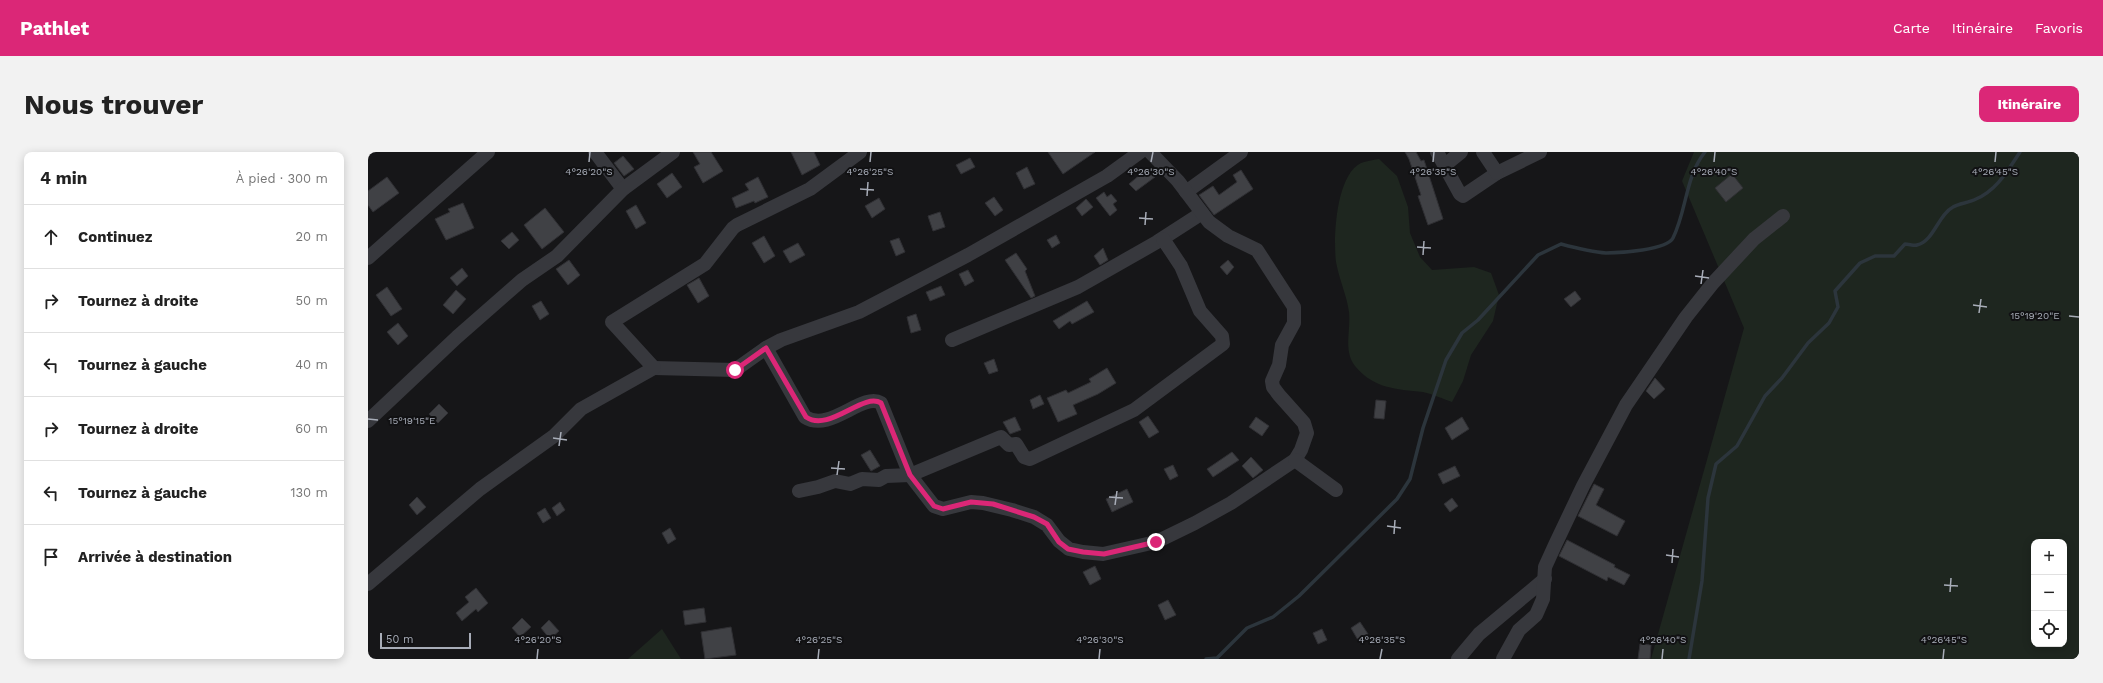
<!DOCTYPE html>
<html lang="fr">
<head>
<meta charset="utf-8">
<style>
  :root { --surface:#fff; --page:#f2f2f2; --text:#222; --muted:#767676; --line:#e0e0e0; --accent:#db2777 }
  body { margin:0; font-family:"Work Sans",sans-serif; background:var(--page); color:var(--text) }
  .controls { position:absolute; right:12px; bottom:12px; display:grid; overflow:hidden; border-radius:8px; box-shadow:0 2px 10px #0003 }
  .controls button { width:36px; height:36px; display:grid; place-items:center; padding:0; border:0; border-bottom:1px solid var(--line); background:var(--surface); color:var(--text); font:20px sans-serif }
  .scale { position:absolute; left:12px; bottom:10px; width:91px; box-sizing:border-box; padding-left:4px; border:2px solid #a8adb8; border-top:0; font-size:11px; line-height:14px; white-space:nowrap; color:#a8adb8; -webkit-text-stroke:3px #111113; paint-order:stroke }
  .stop { position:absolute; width:12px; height:12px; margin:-9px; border:3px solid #db2777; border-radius:50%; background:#fff }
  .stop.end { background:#db2777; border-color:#fff; box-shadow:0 1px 4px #0008 }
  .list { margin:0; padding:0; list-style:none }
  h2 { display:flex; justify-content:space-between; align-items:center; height:52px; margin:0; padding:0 16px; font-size:17px }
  h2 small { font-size:13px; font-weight:400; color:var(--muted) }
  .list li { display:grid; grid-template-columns:26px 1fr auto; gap:12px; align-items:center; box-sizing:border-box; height:64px; padding:0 16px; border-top:1px solid var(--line) }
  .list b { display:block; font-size:15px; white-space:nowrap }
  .list em { font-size:13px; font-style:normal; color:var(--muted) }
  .icon { flex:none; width:22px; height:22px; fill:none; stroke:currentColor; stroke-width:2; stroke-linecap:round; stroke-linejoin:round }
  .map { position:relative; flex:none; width:1711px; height:507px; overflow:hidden; border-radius:8px }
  header { display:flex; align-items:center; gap:24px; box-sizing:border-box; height:56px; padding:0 20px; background:var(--accent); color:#fff }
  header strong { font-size:19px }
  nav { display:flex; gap:22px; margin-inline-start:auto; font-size:14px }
  .intro { display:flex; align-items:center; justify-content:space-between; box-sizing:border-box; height:96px; padding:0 24px }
  h1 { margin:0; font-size:28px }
  .button { padding:10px 18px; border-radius:8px; background:var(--accent); color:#fff; font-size:14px; font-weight:700 }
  main { display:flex; gap:24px; padding:0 24px }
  aside { flex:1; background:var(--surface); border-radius:8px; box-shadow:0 2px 10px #0003 }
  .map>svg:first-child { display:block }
</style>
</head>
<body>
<header>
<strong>Pathlet</strong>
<nav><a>Carte</a><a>Itinéraire</a><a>Favoris</a></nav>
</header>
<div class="intro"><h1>Nous trouver</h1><a class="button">Itinéraire</a></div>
<main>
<aside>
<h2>4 min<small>À pied · 300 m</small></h2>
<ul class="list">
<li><svg class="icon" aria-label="ahead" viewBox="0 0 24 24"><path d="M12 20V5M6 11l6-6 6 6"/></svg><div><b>Continuez</b></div><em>20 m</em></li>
<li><svg class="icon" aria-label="right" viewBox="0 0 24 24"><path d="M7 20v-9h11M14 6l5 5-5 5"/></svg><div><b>Tournez à droite</b></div><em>50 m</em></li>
<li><svg class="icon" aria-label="left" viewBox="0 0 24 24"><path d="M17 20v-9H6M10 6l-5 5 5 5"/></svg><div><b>Tournez à gauche</b></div><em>40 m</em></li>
<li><svg class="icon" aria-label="right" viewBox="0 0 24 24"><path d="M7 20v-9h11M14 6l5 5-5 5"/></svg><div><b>Tournez à droite</b></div><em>60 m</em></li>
<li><svg class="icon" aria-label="left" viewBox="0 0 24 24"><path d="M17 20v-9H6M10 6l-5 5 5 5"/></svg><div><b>Tournez à gauche</b></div><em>130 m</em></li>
<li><svg class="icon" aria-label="arrive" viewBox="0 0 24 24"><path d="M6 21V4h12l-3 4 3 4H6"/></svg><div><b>Arrivée à destination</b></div></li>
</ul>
</aside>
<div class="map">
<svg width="1711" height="507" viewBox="0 0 1711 507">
  <rect width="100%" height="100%" fill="#161618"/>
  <g fill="#1e261f" fill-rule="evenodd">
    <path d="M1326 0H1711V507H1283L1376 176 1314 29ZM1666 390H1696V492H1666Z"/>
    <path d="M1011 7 1029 24 1040 55 1042 81 1052 105 1064 118 1106 115 1123 121 1131 143 1125 169 1103 203 1095 229 1084 250C1075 247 1065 242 1055 240 1028 237 1006 237 987 214 975 199 983 178 981 160 979 144 971 127 968 110 965 86 968 23 993 11 998 9 1005 8 1011 7Z"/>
    <path d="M294 477 313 507H260Z"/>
  </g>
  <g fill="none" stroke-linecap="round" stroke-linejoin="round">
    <g stroke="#2c353c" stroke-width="3.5">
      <path d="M838 507 849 506 879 476 905 465 931 444 1029 347 1042 327 1055 276 1078 208 1094 181 1110 168 1170 103 1193 92C1208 96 1223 100 1238 101 1252 101 1299 98 1305 86 1319 58 1317 25 1337 0"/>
      <path d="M1321 507 1334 429 1340 346 1348 312 1369 294 1397 244 1414 226 1440 191 1461 171 1470 155 1467 139 1492 111 1507 104H1526L1537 92C1541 92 1546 94 1549 93 1566 89 1570 63 1585 55 1591 51 1601 51 1608 47 1629 38 1640 18 1652 0"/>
    </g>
  </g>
  <g fill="#404145" stroke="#303034">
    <path d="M325 0H343L355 19 335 31 326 15 332 12Z"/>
    <path d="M423 0H446L452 13 434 23Z"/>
    <path d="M680 0H727L695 22Z"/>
    <path d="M1037 0H1048L1053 9 1056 8 1075 67 1060 73 1050 44 1053 43 1041 7Z"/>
    <path d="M255 4 266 17 256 24 246 11Z"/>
    <path d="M602 6 607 15 593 22 588 13Z"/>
    <path d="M659 15 667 32 656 37 648 21Z"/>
    <path d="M780 16 787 25 768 39 761 32Z"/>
    <path d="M873 18 885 37 846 63 831 43 845 34 851 43 869 30 865 23Z"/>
    <path d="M304 21 314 35 299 46 289 32Z"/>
    <path d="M1364 22 1375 36 1358 50 1347 36Z"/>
    <path d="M19 25 31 41 5 60 0 53V39Z"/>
    <path d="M390 25 400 45 387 51 386 49 368 56 364 46 381 38 377 32Z"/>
    <path d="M736 40 739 45 743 42 749 49 745 52 749 58 742 64 728 46Z"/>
    <path d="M626 45 635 58 627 64 617 51Z"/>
    <path d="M511 46 517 57 504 66 497 54Z"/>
    <path d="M718 47 725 55 714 64 708 56Z"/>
    <path d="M95 51 106 76 78 88 67 67 82 60 80 57Z"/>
    <path d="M268 53 278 71 268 77 258 59Z"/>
    <path d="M177 56 196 80 174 97 156 73Z"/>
    <path d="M572 60 577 75 565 79 560 64Z"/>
    <path d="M144 80 151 88 141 97 133 89Z"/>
    <path d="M688 83 692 91 684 96 679 88Z"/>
    <path d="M396 84 407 104 396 111 384 91Z"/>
    <path d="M531 86 537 100 528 104 522 89Z"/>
    <path d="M430 91 437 103 422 111 415 99Z"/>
    <path d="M735 96 740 108 732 113 726 104Z"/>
    <path d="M648 101 659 117 657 119 667 144 663 146 637 108Z"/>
    <path d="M201 108 212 123 200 133 188 117Z"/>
    <path d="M860 108 866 115 859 123 852 115Z"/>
    <path d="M94 116 100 124 89 134 82 126Z"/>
    <path d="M600 118 606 129 597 134 591 122Z"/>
    <path d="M331 126 341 144 330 151 319 133Z"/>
    <path d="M573 134 577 143 562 149 558 140Z"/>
    <path d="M19 135 34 157 23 164 8 143Z"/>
    <path d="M88 138 98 147 85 162 75 153Z"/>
    <path d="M1207 139 1213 147 1203 155 1196 147Z"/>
    <path d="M173 149 181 162 172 168 164 154Z"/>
    <path d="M719 149 726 160 704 172 702 169 691 177 685 169Z"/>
    <path d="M548 162 553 178 543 181 539 165Z"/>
    <path d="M30 171 40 184 30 193 19 180Z"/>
    <path d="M626 207 630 219 621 222 616 211Z"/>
    <path d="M739 216 748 231 730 242 705 253 709 262 690 270 679 246 698 238 700 241 723 230 721 227Z"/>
    <path d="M1287 226 1297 237 1286 247 1278 239Z"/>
    <path d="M672 243 676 252 665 257 662 248Z"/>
    <path d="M1008 248 1018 249 1016 267 1006 266Z"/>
    <path d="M71 252 80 261 70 271 61 262Z"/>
    <path d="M780 264 791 280 781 286 771 270Z"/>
    <path d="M647 265 653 278 642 282 635 270Z"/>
    <path d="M888 265 901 274 894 284 881 275Z"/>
    <path d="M1094 265 1101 277 1084 288 1077 276Z"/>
    <path d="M502 298 512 314 503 319 493 303Z"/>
    <path d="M864 300 871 308 845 325 839 317Z"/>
    <path d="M883 305 895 318 885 326 874 314Z"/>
    <path d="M805 313 810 324 802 328 796 317Z"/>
    <path d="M1087 314 1092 324 1075 332 1070 322Z"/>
    <path d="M1226 332 1236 337 1228 353 1257 369 1249 384 1210 364Z"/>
    <path d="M759 337 765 350 744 360 738 347Z"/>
    <path d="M49 345 58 355 49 363 41 353Z"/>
    <path d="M1084 346 1090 354 1082 360 1076 352Z"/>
    <path d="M192 350 197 358 189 364 184 356Z"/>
    <path d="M177 356 183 366 175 371 169 361Z"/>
    <path d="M302 376 308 387 300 392 294 381Z"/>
    <path d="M1199 388 1247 413 1246 415 1262 423 1256 433 1240 425 1239 429 1191 404Z"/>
    <path d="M727 414 733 427 722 433 715 420Z"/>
    <path d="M108 436 120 451 110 460 108 457 94 469 88 461 101 450 97 445Z"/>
    <path d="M800 448 808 463 797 468 790 453Z"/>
    <path d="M336 456 338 470 317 473 315 459Z"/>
    <path d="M154 466 163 475 152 485 144 476Z"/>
    <path d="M181 468 191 479 182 487 173 476Z"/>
    <path d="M992 470 1000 482 990 488 983 476Z"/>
    <path d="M363 475 368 503 337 507 333 480Z"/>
    <path d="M954 477 959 488 950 492 945 481Z"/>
    <path d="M1272 492 1283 493 1282 507H1270Z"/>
  </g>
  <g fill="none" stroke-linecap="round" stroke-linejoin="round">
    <g stroke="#37383d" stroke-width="14">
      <path d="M227 0 255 37"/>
      <path d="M1069 0 1092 42 1095 44 1129 21 1172 0"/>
      <path d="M1115 0 1129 21"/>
      <path d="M1077 13 1093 0"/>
      <path d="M818 40 873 0"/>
      <path d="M0 106 120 0"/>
      <path d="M584 188 710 135 789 90 834 61"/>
      <path d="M398 196 437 265C462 281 494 240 513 251L542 323 566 354 575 357 603 350 615 351 644 358 666 365 679 373 691 389 701 397 715 400 735 402 788 390 827 371 863 351 927 308 933 298 939 281 936 271 911 243 905 235 904 229 911 213 914 193 926 171V155L889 98 860 84 841 70 810 29 782 0"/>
      <path d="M286 216 367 218 398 196 413 188 491 160 600 103 739 24 772 0"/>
      <path d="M0 269 89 185 154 128 189 104 255 37 305 0"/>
      <path d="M927 308 968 338"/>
      <path d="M431 339 450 335 467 329 482 332 494 327 511 328 518 324 542 323 633 285 641 293 648 292 656 305 662 307 766 258 855 192 854 184 832 159 813 114 795 87"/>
      <path d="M0 432 112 337 186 284 213 257 286 216 244 170 337 112 365 76 369 73 442 37 492 0"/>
      <path d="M1090 507 1111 482 1177 427"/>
      <path d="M1135 507 1151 478 1168 463 1175 447 1177 415 1187 393 1215 334 1258 253 1318 165 1345 131 1386 87 1415 64"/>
    </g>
  </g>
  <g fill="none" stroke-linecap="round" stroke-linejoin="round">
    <path stroke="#db2777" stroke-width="5" d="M367 218 398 196 438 265C461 281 495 240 513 251L542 323 566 354 575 357 603 350 625 352 666 365 679 372 691 390 700 397 715 400 736 402 788 390"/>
  </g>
  <path fill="none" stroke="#a8adb8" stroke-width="1.5" d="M221 10 222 0M502 10 503 0M783 10 785 0M1065 10 1066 0M1346 10 1347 0M1627 10 1628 0M492 37 506 38M499 44 500 30M771 66 785 67M777 73 778 60M1049 95 1063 96M1055 103 1056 89M1327 124 1341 126M1333 132 1335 118M1605 153 1619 155M1611 161 1613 147M1701 164 1711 165M0 267 10 268M185 286 199 288M191 294 193 280M463 316 477 317M469 323 471 309M741 345 755 346M747 353 749 339M1019 374 1033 376M1026 382 1027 368M1298 403 1311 405M1304 411 1305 397M1576 433 1590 434M1582 440 1583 426M169 507 170 497M450 507 451 497M731 507 732 497M1012 507 1014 497M1294 507 1295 497M1575 507 1576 497"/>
  <g font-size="10" text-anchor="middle" fill="#a8adb8" stroke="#111113" stroke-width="4" stroke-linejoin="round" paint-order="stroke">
    <text x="221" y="23">4°26'20"S</text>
    <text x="502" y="23">4°26'25"S</text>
    <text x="783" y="23">4°26'30"S</text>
    <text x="1065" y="23">4°26'35"S</text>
    <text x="1346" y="23">4°26'40"S</text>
    <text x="1627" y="23">4°26'45"S</text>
    <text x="1667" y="167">15°19'20"E</text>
    <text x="44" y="272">15°19'15"E</text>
    <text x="170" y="491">4°26'20"S</text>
    <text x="451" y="491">4°26'25"S</text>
    <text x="732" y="491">4°26'30"S</text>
    <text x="1014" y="491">4°26'35"S</text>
    <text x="1295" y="491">4°26'40"S</text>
    <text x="1576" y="491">4°26'45"S</text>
  </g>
</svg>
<div class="controls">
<button>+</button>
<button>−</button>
<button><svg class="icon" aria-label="locate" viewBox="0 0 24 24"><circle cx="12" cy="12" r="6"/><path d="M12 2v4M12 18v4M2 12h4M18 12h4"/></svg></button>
</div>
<div class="scale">50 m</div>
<div class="stop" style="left:367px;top:218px"></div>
<div class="stop end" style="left:788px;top:390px"></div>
</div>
</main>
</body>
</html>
